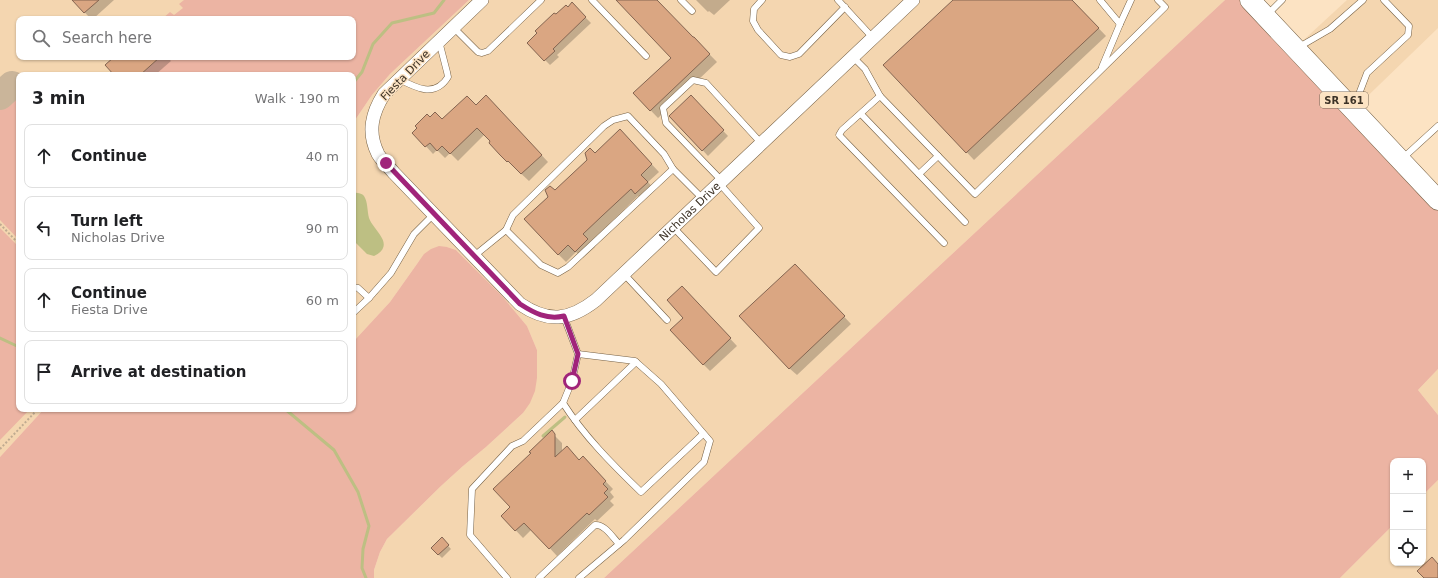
<!DOCTYPE html>
<html lang="en">
<head>
<meta charset="utf-8">
<style>
  :root { --surface:#fff; --page:#f6f6f6; --text:#202124; --muted:#757577; --line:#e0e0e0 }
  body { margin:0; font-family:"DejaVu Sans",sans-serif; background:var(--page); color:var(--text) }
  .controls { position:absolute; right:12px; bottom:12px; display:grid; overflow:hidden; border-radius:8px; box-shadow:0 1px 3px #0004 }
  .controls button { width:36px; height:36px; display:grid; place-items:center; padding:0; border:0; border-bottom:1px solid var(--line); background:var(--surface); color:var(--text); font:20px sans-serif }
  .stop { position:absolute; width:12px; height:12px; margin:-9px; border:3px solid #a0247a; border-radius:50%; background:#fff }
  .stop.end { background:#a0247a; border-color:#fff; box-shadow:0 1px 4px #0008 }
  .list { margin:0; padding:0; list-style:none }
  h2 { display:flex; justify-content:space-between; align-items:center; height:52px; margin:0; padding:0 16px; font-size:17px }
  h2 small { font-size:13px; font-weight:400; color:var(--muted) }
  .list li { display:grid; grid-template-columns:26px 1fr auto; gap:12px; align-items:center; box-sizing:border-box; height:64px; margin:0 8px 8px; padding:0 8px; border:1px solid var(--line); border-radius:8px }
  .list b { display:block; font-size:15px; white-space:nowrap }
  .list p { margin:0; font-size:13px; white-space:nowrap; color:var(--muted) }
  .list em { font-size:13px; font-style:normal; color:var(--muted) }
  .icon { flex:none; width:22px; height:22px; fill:none; stroke:currentColor; stroke-width:2; stroke-linecap:round; stroke-linejoin:round }
  .map { position:relative; flex:none; width:1438px; height:578px; overflow:hidden }
  .search { position:absolute; background:var(--surface); box-shadow:0 1px 3px #0004; left:16px; top:16px; width:340px; height:44px; display:flex; align-items:center; gap:10px; box-sizing:border-box; padding:0 14px; border-radius:8px; color:var(--muted); font-size:15px }
  .panel { position:absolute; background:var(--surface); box-shadow:0 1px 3px #0004; left:16px; top:72px; width:340px; height:340px; border-radius:8px }
  .map>svg:first-child { display:block }
</style>
</head>
<body>
<div class="map">
<svg width="1438" height="578" viewBox="0 0 1438 578">
  <rect width="100%" height="100%" fill="#fce3c3"/>
  <g fill="#f4d6b0">
    <path d="M0 0H191L207 19H19V57H241L258 75H19V409H44L0 457Z"/>
    <path d="M469 0H1225L604 578H374V570L380 552 387 539 441 486 463 466 486 447 523 413 537 378V350L527 326 502 296 456 250 447 247 419 261 390 302 353 342V123L372 95 390 74Z"/>
    <path d="M1347 0H1438V28L1349 114 1295 48Z"/>
    <path d="M1438 369V415L1418 390Z"/>
    <path d="M1438 480V578H1340L1393 525V563H1423V495Z"/>
  </g>
  <g fill="#ecb4a3">
    <path d="M184 0H469L390 74 372 95 353 123V75H140L160 57H353V19H162L170 12 174 15 183 8 179 4Z"/>
    <path d="M1225 0H1243L1438 209V369L1418 390 1438 415V480L1423 495V461H1393V525L1340 578H604Z"/>
    <path d="M18 97H19V240L0 220V109L14 98Z"/>
    <path d="M0 228 19 247V409H30L0 440Z"/>
    <path d="M439 246 447 247 456 250 502 296 527 326 537 350V378L535 391 530 403 523 413 486 447 463 466 441 486 387 539 380 552 374 570V578H0V457L44 409H353V342L390 302 424 254 431 249Z"/>
  </g>
  <path fill="#bdbf83" d="M353 192C357 193 362 193 364 196 368 202 367 211 369 218 373 230 397 245 374 256L367 254 353 240Z"/>
  <g fill="#0003">
    <path d="M73 0H114L93 19H91Z"/>
    <path d="M617 0H656L717 62 658 118 635 94 672 58Z"/>
    <path d="M696 0H730L714 15 709 11 708 12Z"/>
    <path d="M954 0H1072L1106 36 974 160 885 65Z"/>
    <path d="M572 4 591 23 557 55 559 57 550 65 528 43Z"/>
    <path d="M116 57H167L171 61 155 75H115Z"/>
    <path d="M691 97 728 136 708 156 671 116Z"/>
    <path d="M494 104 548 162 529 181 501 155 485 134 458 161 450 153 445 158 437 150 433 154 414 133 430 118 443 120 476 107Z"/>
    <path d="M627 138 659 172 648 182 655 190 643 200 638 196 609 224 590 242 595 247 583 258 576 252 566 262 558 254 555 192 595 154Z"/>
    <path d="M802 272 851 324 797 375 789 368Z"/>
    <path d="M689 295 737 346 710 371 703 364 685 318Z"/>
    <path d="M551 432 562 443V452L580 461 583 458 613 489 610 492 614 497 610 501 614 505 597 521 595 519 557 556 532 529 523 538 502 516 511 507 532 453Z"/>
    <path d="M442 539 451 549 442 558 432 548Z"/>
  </g>
  <g fill="none" stroke-linecap="round" stroke-linejoin="round">
    <g stroke="#bdbf83" stroke-width="3">
      <path d="M353 83 362 72 373 44 392 23 434 13 444 0"/>
      <path d="M0 338 19 347"/>
      <path d="M285 409 334 450 358 492 369 526 363 549 362 568 366 578"/>
      <path d="M543 436 565 417"/>
    </g>
    <path stroke="#cab59a" stroke-width="28" d="M0 96 12 85"/>
  </g>
  <g fill="#daa682" stroke="#846551">
    <path d="M72 0H99L84 13Z"/>
    <path d="M616 0H657L693 37H694L710 54 650 111 633 93 671 58Z"/>
    <path d="M953 0H1072L1099 28 966 153 883 65Z"/>
    <path d="M572 2 586 17 553 49 555 51 544 61 527 43 537 33 535 31 554 13 556 14 566 5 568 7Z"/>
    <path d="M114 57H160L140 75H114L105 65Z"/>
    <path d="M486 95 542 155 521 174 508 161 507 162 500 155 489 143 490 141 477 128 450 154 442 146 437 151 430 143 425 147 412 133 417 128 415 126 427 114 430 117 435 112 442 119 467 96 476 105Z"/>
    <path d="M691 95 724 130 702 151 669 116Z"/>
    <path d="M620 129 652 164 641 175 648 182 635 194 631 189 602 216 583 234 588 239 575 252 568 245 558 255 524 219 548 197 545 190 550 186 555 190 587 160 585 153 590 148 595 153Z"/>
    <path d="M795 264 845 316 789 369 739 316Z"/>
    <path d="M682 286 731 338 703 365 670 330 683 318 667 300Z"/>
    <path d="M552 430 555 434V457L567 446 579 460 583 456 606 481 603 484 608 489 604 493 608 497 589 515 587 513 549 549 524 523 515 531 501 516 510 507 493 489 531 453 529 452Z"/>
    <path d="M442 537 449 545 438 555 431 548Z"/>
    <path d="M1432 557 1438 564V578H1424L1417 571Z"/>
  </g>
  <g fill="none" stroke-linecap="round" stroke-linejoin="round">
    <defs>
      <g id="service">
        <path d="M592 0 646 56"/>
        <path d="M681 0 692 11"/>
        <path d="M762 0 754 9 753 21 758 30 781 55 790 57 799 54 845 7"/>
        <path d="M838 0 873 38"/>
        <path d="M1100 0 1120 24 1131 0"/>
        <path d="M1268 14 1282 0"/>
        <path d="M453 27 478 52 482 53 488 51 541 0"/>
        <path d="M1299 47 1330 29 1363 0"/>
        <path d="M853 57 865 69 880 96 975 194 1165 7 1158 0"/>
        <path d="M1102 67 1120 24"/>
        <path d="M399 79C416 88 435 98 448 77L447 72 439 41"/>
        <path d="M880 96 842 130 839 135 944 243"/>
        <path d="M1354 107 1367 73 1408 35 1409 26 1384 0"/>
        <path d="M861 114 965 222"/>
        <path d="M1403 158 1438 126"/>
        <path d="M919 174 938 156"/>
        <path d="M722 181 666 123 663 108 693 80 706 83 762 144"/>
        <path d="M673 227 716 272 759 228 719 183"/>
        <path d="M506 230 513 215 604 126 613 120 628 116 664 154 673 169"/>
        <path d="M474 256 506 230 541 265 558 273 568 267 673 169 703 199"/>
        <path d="M624 274 667 320"/>
        <path d="M353 287 358 288 369 298"/>
        <path d="M353 313 369 298 391 273 414 234 434 214"/>
        <path d="M578 354 635 361 661 384 710 441 704 462 624 540 579 578"/>
        <path d="M563 403C584 436 613 465 641 492L703 434"/>
        <path d="M575 420 636 362"/>
        <path d="M507 578 470 535 472 489 512 446 523 441 563 403 572 381 578 354 564 317"/>
        <path d="M539 578 595 525C605 524 613 538 619 544"/>
      </g>
      <g id="minor">
        <path id="s1" d="M482 0 384 94C372 113 367 132 378 154 382 161 389 167 394 173L520 304C548 323 569 321 596 300L913 0"/>
      </g>
      <path id="primary" d="M1250 0 1438 200"/>
    </defs>
    <use href="#service" stroke="#766145" stroke-width="7"/>
    <use href="#minor" stroke="#766145" stroke-width="14"/>
    <use href="#primary" stroke="#766145" stroke-width="21"/>
    <g stroke="#bfab91" stroke-width="2" stroke-dasharray="2 2" stroke-linecap="butt">
      <path d="M0 224 19 244"/>
      <path d="M0 449 38 409"/>
    </g>
    <use href="#service" stroke="#fff" stroke-width="6"/>
    <use href="#minor" stroke="#fff" stroke-width="13"/>
    <use href="#primary" stroke="#fff" stroke-width="20"/>
  </g>
  <g fill="none" stroke-linecap="round" stroke-linejoin="round">
    <path stroke="#a0247a" stroke-width="5" d="M386 163 520 304C534 313 547 320 564 316L578 354 572 381"/>
  </g>
  <g text-anchor="middle" stroke-width="3" stroke-linejoin="round" paint-order="stroke">
    <rect fill="#fce3c3" stroke="#766755" stroke-width="1" x="1320" y="92" width="48" height="16" rx="3"/>
    <g font-size="10" font-weight="bold" fill="#3c3226">
      <text x="1344" y="104">SR 161</text>
    </g>
    <g font-size="11" fill="#3c3226" stroke="#fce3c3">
      <text transform="translate(405 75) rotate(-46)" y="4">Fiesta Drive</text>
      <text dy="4" stroke="none"><textPath href="#s1" startOffset="618">Nicholas Drive</textPath></text>
    </g>
  </g>
</svg>
<div class="controls">
<button>+</button>
<button>−</button>
<button><svg class="icon" aria-label="locate" viewBox="0 0 24 24"><circle cx="12" cy="12" r="6"/><path d="M12 2v4M12 18v4M2 12h4M18 12h4"/></svg></button>
</div>
<div class="stop" style="left:572px;top:381px"></div>
<div class="stop end" style="left:386px;top:163px"></div>
<div class="search"><svg class="icon" aria-label="search" viewBox="0 0 24 24"><circle cx="10" cy="10" r="6"/><path d="M15 15l6 6"/></svg>Search here</div>
<section class="panel">
<h2>3 min<small>Walk · 190 m</small></h2>
<ul class="list">
<li><svg class="icon" aria-label="ahead" viewBox="0 0 24 24"><path d="M12 20V5M6 11l6-6 6 6"/></svg><div><b>Continue</b></div><em>40 m</em></li>
<li><svg class="icon" aria-label="left" viewBox="0 0 24 24"><path d="M17 20v-9H6M10 6l-5 5 5 5"/></svg><div><b>Turn left</b><p>Nicholas Drive</p></div><em>90 m</em></li>
<li><svg class="icon" aria-label="ahead" viewBox="0 0 24 24"><path d="M12 20V5M6 11l6-6 6 6"/></svg><div><b>Continue</b><p>Fiesta Drive</p></div><em>60 m</em></li>
<li><svg class="icon" aria-label="arrive" viewBox="0 0 24 24"><path d="M6 21V4h12l-3 4 3 4H6"/></svg><div><b>Arrive at destination</b></div></li>
</ul>
</section>
</div>
</body>
</html>
